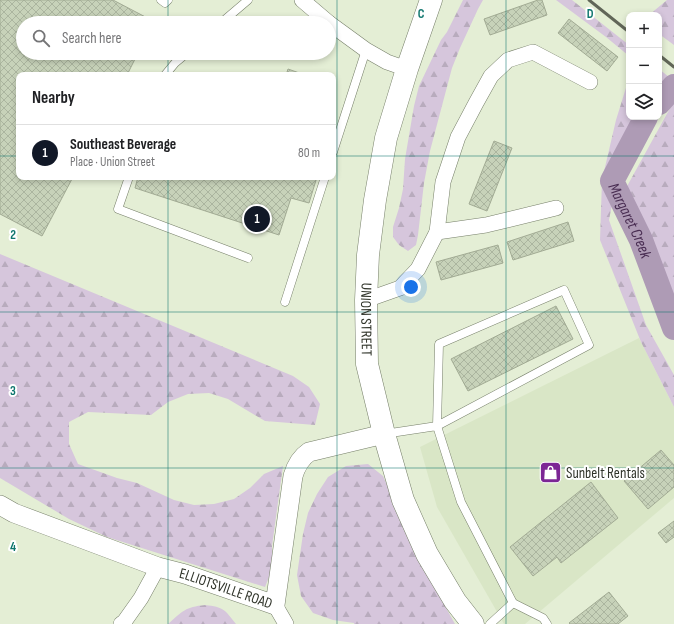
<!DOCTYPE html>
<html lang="en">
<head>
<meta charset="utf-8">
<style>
  :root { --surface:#fff; --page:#f2f2f2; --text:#202124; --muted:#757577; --line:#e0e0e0; --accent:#111827 }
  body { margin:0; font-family:"Sofia Sans Condensed",sans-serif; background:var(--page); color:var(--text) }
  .controls { position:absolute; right:12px; top:12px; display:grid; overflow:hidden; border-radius:8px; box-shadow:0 2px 6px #0003 }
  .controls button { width:36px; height:36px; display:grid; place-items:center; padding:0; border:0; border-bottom:1px solid var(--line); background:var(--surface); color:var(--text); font:20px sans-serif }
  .you { position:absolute; left:411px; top:287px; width:14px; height:14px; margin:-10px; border:3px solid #fff; border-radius:50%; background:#1a73e8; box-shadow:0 0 0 6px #1a73e833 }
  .badge { display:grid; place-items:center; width:26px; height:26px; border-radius:50%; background:var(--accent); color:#fff; font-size:13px; font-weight:700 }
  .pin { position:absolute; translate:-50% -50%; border:2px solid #fff; box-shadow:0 1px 4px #0006 }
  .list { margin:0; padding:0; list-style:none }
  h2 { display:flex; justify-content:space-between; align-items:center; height:52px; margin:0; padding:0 16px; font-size:17px }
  h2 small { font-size:13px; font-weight:400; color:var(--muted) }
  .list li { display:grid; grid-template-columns:26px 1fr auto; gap:12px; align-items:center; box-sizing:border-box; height:56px; padding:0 16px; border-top:1px solid var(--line) }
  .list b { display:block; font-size:15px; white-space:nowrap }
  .list p { margin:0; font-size:13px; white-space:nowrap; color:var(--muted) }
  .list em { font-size:13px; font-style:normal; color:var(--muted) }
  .icon { flex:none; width:22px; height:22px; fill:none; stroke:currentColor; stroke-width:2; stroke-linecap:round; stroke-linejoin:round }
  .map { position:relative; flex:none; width:674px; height:624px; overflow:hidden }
  .search { position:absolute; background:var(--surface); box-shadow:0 2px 6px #0003; left:16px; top:16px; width:320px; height:44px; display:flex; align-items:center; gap:10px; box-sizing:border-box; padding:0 14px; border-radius:22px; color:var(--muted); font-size:15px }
  .panel { position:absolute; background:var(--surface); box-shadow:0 2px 6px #0003; left:16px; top:72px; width:320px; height:108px; border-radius:8px }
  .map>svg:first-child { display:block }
</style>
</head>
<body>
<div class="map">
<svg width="674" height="624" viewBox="0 0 674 624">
  <defs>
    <pattern id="forest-firs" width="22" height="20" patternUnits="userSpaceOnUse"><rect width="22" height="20" fill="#d6c6dc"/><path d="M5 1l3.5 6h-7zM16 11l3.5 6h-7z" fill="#b8abbd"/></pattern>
    <pattern id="building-cross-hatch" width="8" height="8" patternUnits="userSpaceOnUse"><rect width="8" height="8" fill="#c7d2b9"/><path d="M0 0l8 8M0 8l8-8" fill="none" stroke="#abb59f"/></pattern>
  </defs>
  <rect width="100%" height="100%" fill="#e4eed5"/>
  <path fill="#d9e6c6" d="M639 338 674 407V498L525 624H504L437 507 420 447Z"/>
  <g fill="url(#forest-firs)">
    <path d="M463 0H483L478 9 460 48 452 68 430 151 424 183 418 235 416 245 408 251 399 245 393 237V227L399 208 403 189 405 159 414 106 419 86 441 40 447 32Z"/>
    <path d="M556 0H572L629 45V56L606 37Z"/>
    <path d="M667 0H674V45L659 34V15H649Z"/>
    <path d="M659 69 669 77 659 98Z"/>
    <path d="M629 78V117H651L644 131 619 169 609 220 646 325 674 375V407L641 342 600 240 602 180 616 120Z"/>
    <path d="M674 101V313L630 217 620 199Z"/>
    <path d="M0 254 293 376 309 387 320 404 315 425 265 421 228 399 209 393 188 394 168 402 151 415 88 412 69 422V444L78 464 117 478 137 483 174 500 194 505 214 504 234 499 250 488 264 474 283 466 272 546 273 567 265 587 107 537 69 519 0 478Z"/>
    <path d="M368 464 383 476 430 579 455 624H354V623L333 620 313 613 301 596 297 575 303 534 308 513 317 494 328 477 346 466Z"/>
    <path d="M205 605C224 607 225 610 236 624H168C183 611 185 607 205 605Z"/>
  </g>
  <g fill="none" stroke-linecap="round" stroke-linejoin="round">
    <g stroke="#ae9bb5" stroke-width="24">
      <path d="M659 103 674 86"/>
      <path id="s1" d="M646 117 612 181 641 240 674 328"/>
    </g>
  </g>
  <g fill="url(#building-cross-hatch)" stroke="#a2ab94">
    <path d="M0 0H113L155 22 154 23H23V53H138L127 75H19V177H73L42 236 0 214Z"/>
    <path d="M538 0H542L547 15 490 35 484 19Z"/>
    <path d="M569 19 618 57 607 71 558 33Z"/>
    <path d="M288 69 305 75H286Z"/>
    <path d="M494 141 512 148 487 211 469 204Z"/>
    <path d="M138 177H317L309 203 291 198 279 235 135 188Z"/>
    <path d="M568 222 574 241 513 260 507 242Z"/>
    <path d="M498 245 503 263 441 280 436 262Z"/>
    <path d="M556 306 573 339 468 391 451 359Z"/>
    <path d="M661 450 674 465V487L648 509 624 481Z"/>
    <path d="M591 482 618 518 561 563 557 557 533 576 510 547Z"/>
    <path d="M674 521V537L666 543 658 533Z"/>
    <path d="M609 592 628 616 618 624H570L569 623Z"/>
  </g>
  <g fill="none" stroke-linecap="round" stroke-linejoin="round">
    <defs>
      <g id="service">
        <path d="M161 0 165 3 168 0"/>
        <path d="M221 23 248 0"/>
        <path d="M165 75 175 63 187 53"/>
        <path d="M333 152 366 50"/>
        <path d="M129 177 118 209 248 258"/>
        <path d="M564 290 589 345 437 426 439 344Z"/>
        <path d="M285 302 325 177"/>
        <path d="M384 434 437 426 461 502 513 603 490 624"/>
        <path d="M513 603 543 618 547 624"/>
      </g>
      <g id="minor">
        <path d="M302 0 329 23"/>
        <path d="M329 23 366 50 387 62 407 69"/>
        <path d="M437 232 486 225 556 208"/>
        <path d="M366 300 400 288 418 269 437 232 443 182 458 137 476 103 491 76 508 60 533 52 590 82"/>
        <path d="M275 605 286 624"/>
        <path d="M121 624 124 622 141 598 158 567"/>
      </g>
      <g id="tertiary">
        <path id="s2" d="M0 505 14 513 158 567 185 574 275 605 293 476C296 466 300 458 309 452L384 434"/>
      </g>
      <g id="secondary">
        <path id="s3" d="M431 0 407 69 386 138 375 200 368 255 366 300 367 364 384 434 403 500 427 554 455 601 473 624"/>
      </g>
    </defs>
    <use href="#service" stroke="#767f69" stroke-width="9"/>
    <use href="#minor" stroke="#767f69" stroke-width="16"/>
    <use href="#tertiary" stroke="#767f69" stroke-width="20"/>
    <use href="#secondary" stroke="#767f69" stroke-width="23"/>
    <use href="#service" stroke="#fff" stroke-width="8"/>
    <use href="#minor" stroke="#fff" stroke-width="15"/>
    <use href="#tertiary" stroke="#fff" stroke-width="19"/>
    <use href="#secondary" stroke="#fff" stroke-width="22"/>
    <g stroke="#616658" stroke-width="3">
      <path d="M589 0 629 32"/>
      <path d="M659 55 674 67"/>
    </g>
  </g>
  <path fill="none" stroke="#0f766e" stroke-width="1" stroke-opacity="0.55" d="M168 0V23M337 0V624M506 0V624M168 53V75M0 156H19M333 156H674M168 177V624M0 312H674M0 468H674"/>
  <defs>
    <symbol id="shop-square" viewBox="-11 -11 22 22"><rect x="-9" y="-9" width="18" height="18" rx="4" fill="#7c2695" stroke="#fff"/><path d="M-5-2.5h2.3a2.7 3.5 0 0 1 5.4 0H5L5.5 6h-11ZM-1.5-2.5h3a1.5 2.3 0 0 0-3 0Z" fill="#fff"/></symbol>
  </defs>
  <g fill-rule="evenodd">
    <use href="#shop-square" x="538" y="460" width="25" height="25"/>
  </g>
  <g text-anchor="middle" stroke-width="4" stroke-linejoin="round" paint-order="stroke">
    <g font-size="15" fill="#30342a" stroke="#fff">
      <text dy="5" stroke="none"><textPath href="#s3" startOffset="328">UNION STREET</textPath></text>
      <text dy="5" stroke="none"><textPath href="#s2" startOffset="241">ELLIOTSVILLE ROAD</textPath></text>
    </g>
    <g font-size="15" fill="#30342a" stroke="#fff" text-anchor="start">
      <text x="566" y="478">Sunbelt Rentals</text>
    </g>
    <g font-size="16" font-style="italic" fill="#4a2e53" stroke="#fff">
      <text dy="6" stroke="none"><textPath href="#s1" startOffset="116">Margaret Creek</textPath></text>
    </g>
  </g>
  <g font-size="13" text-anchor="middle" font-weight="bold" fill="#0f766e" stroke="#fff" stroke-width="4" stroke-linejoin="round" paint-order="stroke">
    <text x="421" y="18">C</text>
    <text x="590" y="18">D</text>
    <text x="13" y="239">2</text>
    <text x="13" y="395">3</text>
    <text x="13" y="551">4</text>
  </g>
</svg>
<div class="controls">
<button>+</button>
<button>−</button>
<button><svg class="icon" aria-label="layers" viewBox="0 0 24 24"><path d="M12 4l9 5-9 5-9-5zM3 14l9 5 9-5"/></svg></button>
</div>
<div class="you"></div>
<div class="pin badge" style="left:257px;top:219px">1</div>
<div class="search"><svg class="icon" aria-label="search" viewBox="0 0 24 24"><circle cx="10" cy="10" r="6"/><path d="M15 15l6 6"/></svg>Search here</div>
<section class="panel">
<h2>Nearby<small></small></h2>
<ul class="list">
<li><span class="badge">1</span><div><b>Southeast Beverage</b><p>Place · Union Street</p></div><em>80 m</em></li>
</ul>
</section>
</div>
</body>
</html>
